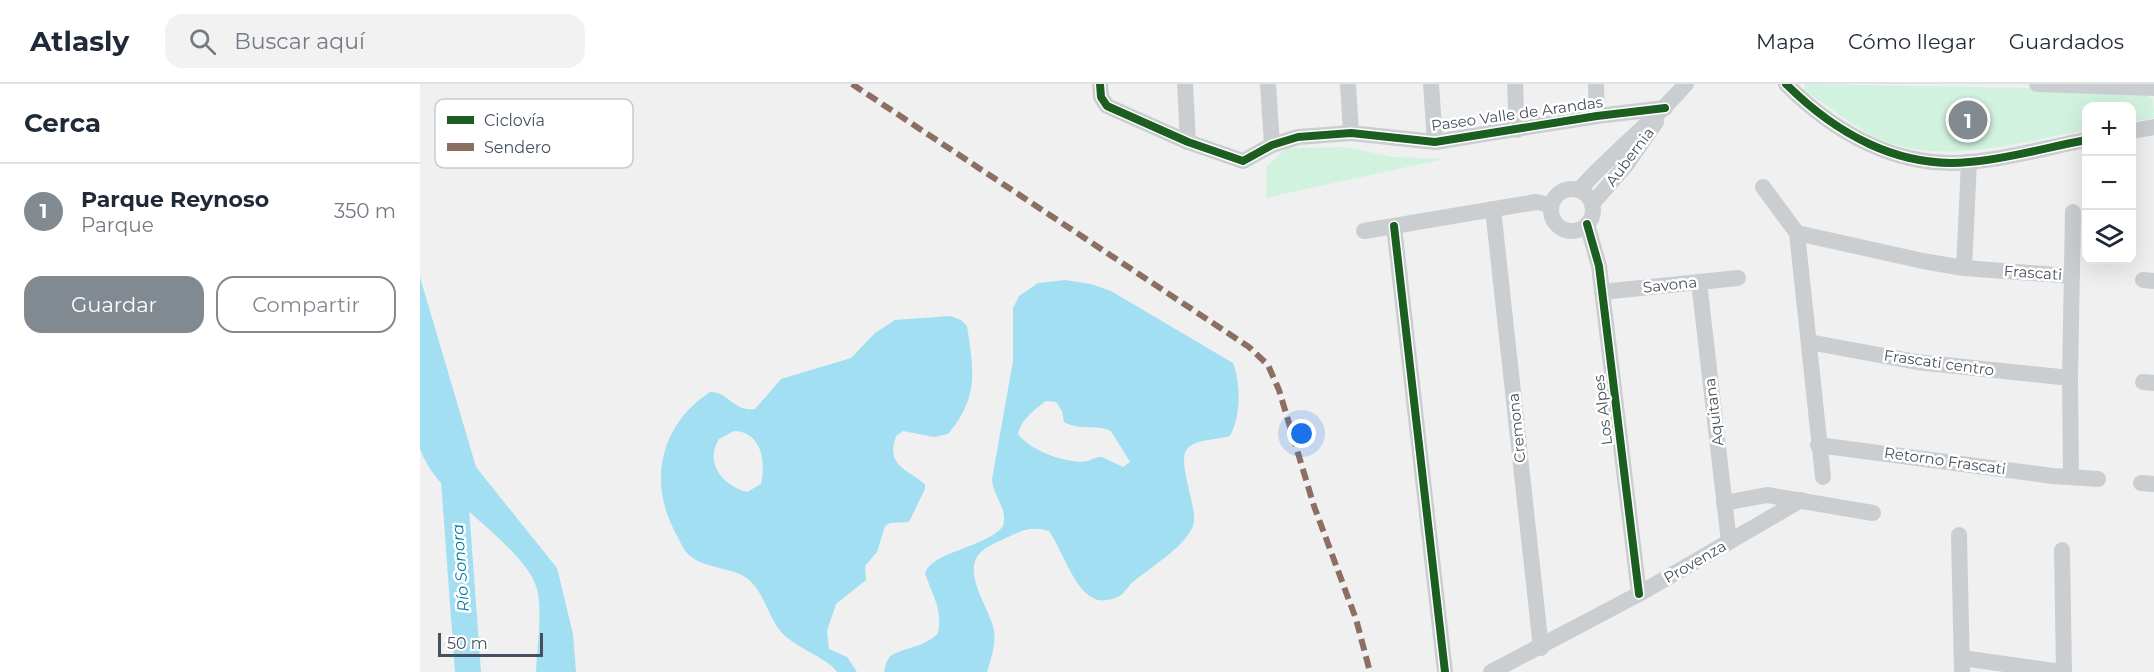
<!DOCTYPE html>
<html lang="es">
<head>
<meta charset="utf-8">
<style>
  :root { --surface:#fff; --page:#f2f2f3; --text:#1f2937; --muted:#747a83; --line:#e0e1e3; --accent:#818991 }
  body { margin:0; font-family:Montserrat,sans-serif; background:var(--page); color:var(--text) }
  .controls { position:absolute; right:18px; top:18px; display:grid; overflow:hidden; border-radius:12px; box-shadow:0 6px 24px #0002 }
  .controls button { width:54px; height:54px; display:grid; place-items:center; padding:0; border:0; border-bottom:2px solid var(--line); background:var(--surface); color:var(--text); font:30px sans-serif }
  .scale { position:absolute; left:18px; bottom:15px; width:105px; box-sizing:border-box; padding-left:6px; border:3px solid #45515e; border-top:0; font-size:16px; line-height:21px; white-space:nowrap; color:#45515e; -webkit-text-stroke:4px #fff; paint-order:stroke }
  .you { position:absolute; left:882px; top:350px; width:21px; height:21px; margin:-15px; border:4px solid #fff; border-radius:50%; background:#1a73e8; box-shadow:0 0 0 9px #1a73e833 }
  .badge { display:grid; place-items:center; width:39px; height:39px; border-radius:50%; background:var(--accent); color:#fff; font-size:20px; font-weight:700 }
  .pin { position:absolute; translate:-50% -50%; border:3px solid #fff; box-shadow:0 2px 6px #0006 }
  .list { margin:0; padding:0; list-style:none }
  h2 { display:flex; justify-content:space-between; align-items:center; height:78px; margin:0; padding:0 24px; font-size:26px }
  h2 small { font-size:20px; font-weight:400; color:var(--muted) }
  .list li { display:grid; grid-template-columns:39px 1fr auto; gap:18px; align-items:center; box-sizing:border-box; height:96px; padding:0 24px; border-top:2px solid var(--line) }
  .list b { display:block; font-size:22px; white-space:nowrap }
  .list p { margin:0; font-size:20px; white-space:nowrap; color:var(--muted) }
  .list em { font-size:20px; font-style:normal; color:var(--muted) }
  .actions { display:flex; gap:12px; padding:18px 24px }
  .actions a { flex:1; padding:14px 0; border:2px solid var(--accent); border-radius:18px; text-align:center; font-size:21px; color:var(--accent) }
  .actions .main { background:var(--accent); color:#fff }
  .icon { flex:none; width:33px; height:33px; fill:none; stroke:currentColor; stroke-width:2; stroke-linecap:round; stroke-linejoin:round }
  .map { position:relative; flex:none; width:1734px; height:588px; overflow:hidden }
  header { display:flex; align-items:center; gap:36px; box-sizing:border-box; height:84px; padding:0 30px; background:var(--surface); border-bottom:2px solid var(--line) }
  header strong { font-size:28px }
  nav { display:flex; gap:33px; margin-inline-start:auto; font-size:21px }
  .search { width:420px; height:54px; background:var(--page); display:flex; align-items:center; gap:15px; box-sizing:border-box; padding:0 21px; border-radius:18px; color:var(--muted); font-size:22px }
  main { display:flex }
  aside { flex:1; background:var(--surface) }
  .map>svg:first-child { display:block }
</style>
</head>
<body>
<header>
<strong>Atlasly</strong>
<div class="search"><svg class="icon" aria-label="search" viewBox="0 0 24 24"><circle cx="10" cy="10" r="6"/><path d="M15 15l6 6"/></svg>Buscar aquí</div>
<nav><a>Mapa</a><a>Cómo llegar</a><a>Guardados</a></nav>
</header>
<main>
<aside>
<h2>Cerca<small></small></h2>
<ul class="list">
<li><span class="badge">1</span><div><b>Parque Reynoso</b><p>Parque</p></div><em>350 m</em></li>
</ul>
<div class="actions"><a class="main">Guardar</a><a>Compartir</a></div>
</aside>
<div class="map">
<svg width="1734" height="588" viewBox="0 0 1734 588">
  <rect width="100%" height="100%" fill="#f1f0f0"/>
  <g fill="#d2f2e0">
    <path d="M1386 0 1718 6 1733 15 1734 34 1712 38V22H1666V46C1601 58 1529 81 1464 57 1440 48 1406 20 1383 6Z"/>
    <path d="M926 63 973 73 1024 75 846 114 847 82 866 64Z"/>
  </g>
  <g fill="#a3dff3" fill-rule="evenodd">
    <path d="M0 193 56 383 137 484 153 550 156 588H116C117 563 122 535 118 510 111 463 19 420 0 365Z"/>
    <path d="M645 196 671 200 691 207 813 279C821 300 821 332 810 352 798 356 775 355 767 365 757 377 776 420 774 437 772 459 729 484 713 498 709 501 705 508 701 511 693 516 683 518 675 515 654 507 642 465 629 447 611 442 602 446 586 454 578 458 567 462 561 468 540 489 571 525 574 547 576 561 571 575 567 588H464C465 584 466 577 469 574 474 565 506 564 518 549 523 525 512 511 505 489 513 467 568 463 583 442 588 424 573 413 572 395L593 277V224L599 212 618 199ZM626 317 636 318 642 327 644 338C660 347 675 340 691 347L710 378 703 383 682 373C676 373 673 375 668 377 648 381 609 366 598 350 602 334 614 326 626 317Z"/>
    <path d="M530 232 541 236 547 242C554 287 559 313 528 350L514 353 483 347 476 352C466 381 485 384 505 400V405L489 438 470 439 465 442 457 468 445 482 446 496 416 520 407 547 409 565 427 573 437 588H417C409 575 376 564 362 549 348 533 344 508 328 495 311 482 286 486 269 471 263 466 259 455 255 448 228 397 240 341 290 308 308 307 313 328 335 325L361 295 431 274 455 249 475 236ZM314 347C342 348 346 378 341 400L327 408C303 402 284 379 299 355Z"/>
  </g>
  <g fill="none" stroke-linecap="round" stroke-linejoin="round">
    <path stroke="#a3dff3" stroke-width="26" d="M33 383 48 588"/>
    <g stroke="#cbced1" stroke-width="16">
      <path d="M680 0 681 13 687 22 768 58 823 77 852 61 878 53 931 49 1015 58 1177 32 1245 24"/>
      <path d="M765 0 768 58"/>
      <path d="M848 0 852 61"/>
      <path d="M928 0 931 49"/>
      <path d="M1011 0 1015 58"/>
      <path d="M1095 0 1097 46"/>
      <path d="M1176 0 1177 32"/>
      <path d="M1366 0C1415 49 1478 85 1549 78 1588 75 1628 63 1666 56"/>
      <path d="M1617 0 1734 4"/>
      <path d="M1712 47 1734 43"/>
      <path d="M1343 103 1377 149 1403 393"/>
      <circle cx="1152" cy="126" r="21"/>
      <path d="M1159 106C1193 68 1233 38 1266 0"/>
      <path d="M1172 120 1207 80 1236 38"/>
      <path d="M1073 125 1121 564"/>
      <path d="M1167 140 1179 182 1219 510"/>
      <path d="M974 142 1025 588"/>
      <path d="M944 147 1116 118 1131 121"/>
      <path d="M1377 149 1503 177 1544 184 1652 192"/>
      <path d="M1544 184 1549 78"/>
      <path d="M1723 196 1734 197"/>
      <path d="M1279 198 1309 458"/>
      <path d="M1182 208 1318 194"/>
      <path d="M1389 258 1497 278 1650 294"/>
      <path d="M1723 298 1734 299"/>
      <path d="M1398 361 1633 392 1678 395"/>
      <path d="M1651 393 1650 294 1653 128"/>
      <path d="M1721 399 1734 400"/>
      <path d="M1304 419 1347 411 1453 429"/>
      <path d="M1539 451 1542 588"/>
      <path d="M1642 466 1644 588"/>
      <path d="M1542 574 1641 588"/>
      <path d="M1071 588 1219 510 1381 416"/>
    </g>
    <path stroke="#8d6e63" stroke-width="6" stroke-dasharray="12 6" stroke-linecap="butt" d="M432 0 829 263 848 281 859 306 894 422 936 535 950 588"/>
    <defs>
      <g id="cycleway">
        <path d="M680 0 681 13 687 22 768 58 823 77 852 61 878 53 931 49 1015 58 1177 32 1245 24"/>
        <path d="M1366 0C1415 49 1478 85 1549 78 1588 75 1628 63 1666 56"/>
        <path d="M1167 140 1179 182 1219 510"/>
        <path d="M974 142 1025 588"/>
      </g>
    </defs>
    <use href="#cycleway" stroke="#fff" stroke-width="11"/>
    <use href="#cycleway" stroke="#1b5e20" stroke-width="8"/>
  </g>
  <g text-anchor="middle" stroke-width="5" stroke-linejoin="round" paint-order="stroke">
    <g font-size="15" fill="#45515e" stroke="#fff">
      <text transform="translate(1097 30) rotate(-8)" y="5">Paseo Valle de Arandas</text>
      <text transform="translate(1210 73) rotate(-53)" y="5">Aubernia</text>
      <text transform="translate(1613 189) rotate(4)" y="5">Frascati</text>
      <text transform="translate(1250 201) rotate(-6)" y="5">Savona</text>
      <text transform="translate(1519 279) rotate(8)" y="5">Frascati centro</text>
      <text transform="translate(1183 326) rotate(-97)" y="5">Los Alpes</text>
      <text transform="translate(1294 328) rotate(-97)" y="5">Aquitana</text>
      <text transform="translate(1097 344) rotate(-96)" y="5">Cremona</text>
      <text transform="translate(1525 377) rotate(8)" y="5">Retorno Frascati</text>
      <text transform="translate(1275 478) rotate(-30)" y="5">Provenza</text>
    </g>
    <g font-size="16" font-style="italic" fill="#027ca6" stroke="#fff">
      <text transform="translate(40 484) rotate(-94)" y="6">Río Sonora</text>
    </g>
  </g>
  <rect x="15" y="15" width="198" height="69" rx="9" fill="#fff" stroke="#c7cbcf" stroke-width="1.5"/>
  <rect x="27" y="32" width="27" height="8" fill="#1b5e20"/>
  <rect x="27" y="59" width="27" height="8" fill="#8d6e63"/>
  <g font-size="16" fill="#45515e">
    <text x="64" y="42">Ciclovía</text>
    <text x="64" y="69">Sendero</text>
  </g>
</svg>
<div class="controls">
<button>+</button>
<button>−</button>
<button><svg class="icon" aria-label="layers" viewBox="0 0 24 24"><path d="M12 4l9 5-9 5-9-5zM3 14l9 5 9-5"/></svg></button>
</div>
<div class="scale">50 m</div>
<div class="you"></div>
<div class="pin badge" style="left:1548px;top:36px">1</div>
</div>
</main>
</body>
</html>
